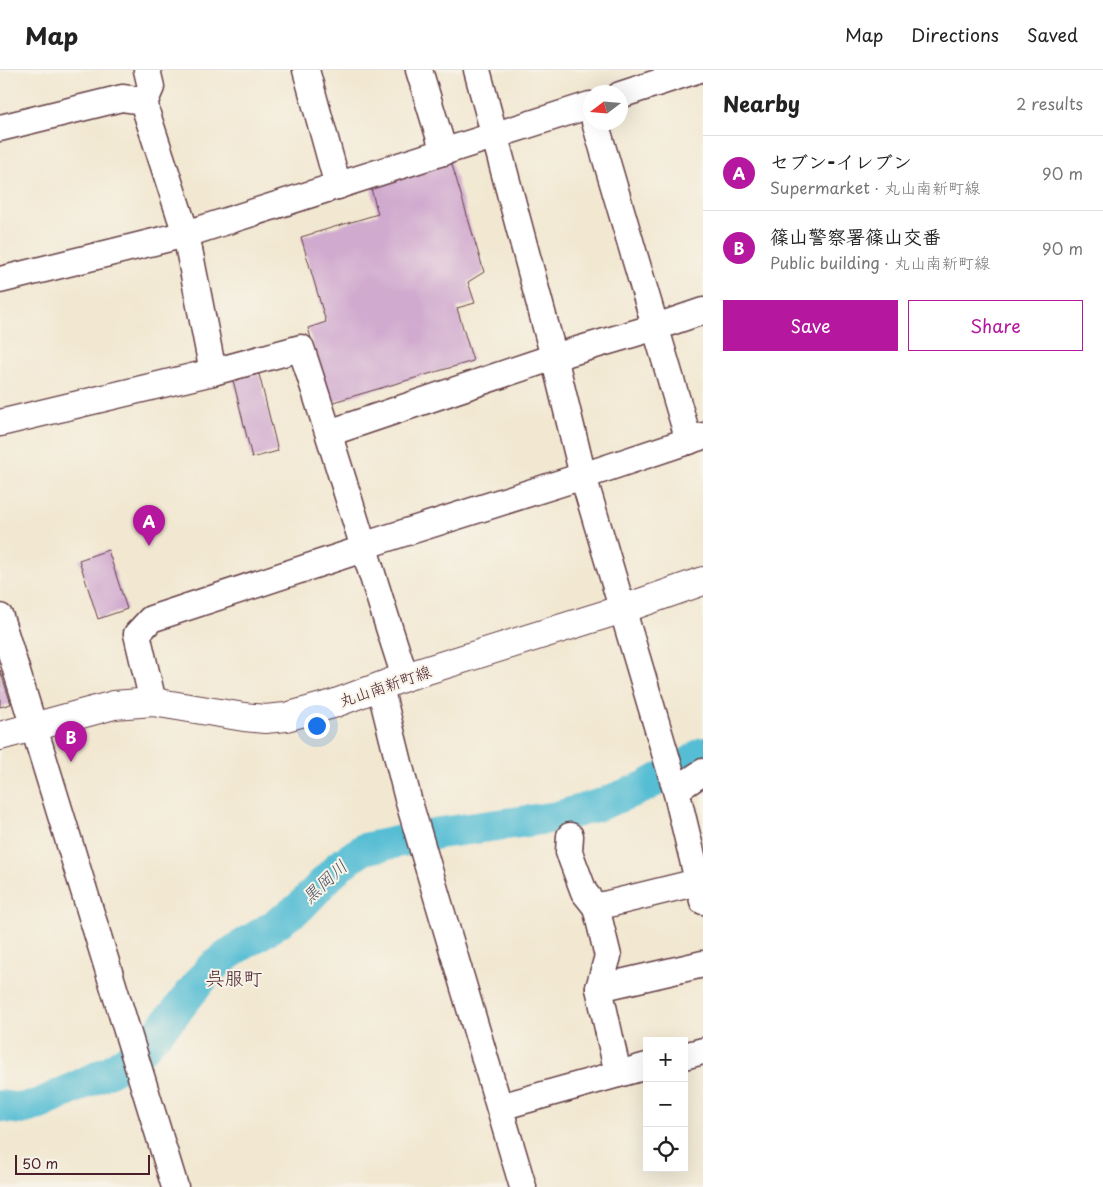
<!DOCTYPE html>
<html lang="en">
<head>
<meta charset="utf-8">
<style>
  :root { --surface:#fff; --page:#f6f6f6; --text:#222; --muted:#767676; --line:#e0e0e0; --accent:#b5179e }
  body { margin:0; font-family:"Playpen Sans","Klee One",sans-serif; background:var(--page); color:var(--text) }
  .controls { position:absolute; right:15px; bottom:15px; display:grid; overflow:hidden; border-radius:0px; box-shadow:0 5px 20px #0002 }
  .controls button { width:45px; height:45px; display:grid; place-items:center; padding:0; border:0; border-bottom:1px solid var(--line); background:var(--surface); color:var(--text); font:25px sans-serif }
  .compass { position:absolute; left:583px; top:15px; width:45px; height:45px; border-radius:50%; background:var(--surface); box-shadow:0 5px 20px #0002; rotate:254deg }
  .scale { position:absolute; left:15px; bottom:12px; width:135px; box-sizing:border-box; padding-left:5px; border:2px solid #4a1f2b; border-top:0; font-size:14px; line-height:18px; white-space:nowrap; color:#4a1f2b; -webkit-text-stroke:4px #f7f3e8; paint-order:stroke }
  .you { position:absolute; left:316px; top:655px; width:18px; height:18px; margin:-12px; border:4px solid #fff; border-radius:50%; background:#1a73e8; box-shadow:0 0 0 8px #1a73e833 }
  .badge { display:grid; place-items:center; width:32px; height:32px; border-radius:50%; background:var(--accent); color:#fff; font-size:16px; font-weight:700 }
  .pin { position:absolute; translate:-50% -41px; filter:drop-shadow(0 1px 2px #0008) }
  .pin::after { content:''; position:absolute; top:26px; width:18px; height:15px; background:inherit; clip-path:polygon(0 0,100% 0,50% 100%) }
  .list { margin:0; padding:0; list-style:none }
  h2 { display:flex; justify-content:space-between; align-items:center; height:65px; margin:0; padding:0 20px; font-size:21px }
  h2 small { font-size:16px; font-weight:400; color:var(--muted) }
  .list li { display:grid; grid-template-columns:32px 1fr auto; gap:15px; align-items:center; box-sizing:border-box; height:75px; padding:0 20px; border-top:1px solid var(--line) }
  .list b { display:block; font-size:19px; white-space:nowrap }
  .list p { margin:0; font-size:16px; white-space:nowrap; color:var(--muted) }
  .list em { font-size:16px; font-style:normal; color:var(--muted) }
  .actions { display:flex; gap:10px; padding:15px 20px }
  .actions a { flex:1; padding:11px 0; border:1px solid var(--accent); border-radius:0px; text-align:center; font-size:18px; color:var(--accent) }
  .actions .main { background:var(--accent); color:#fff }
  .icon { flex:none; width:28px; height:28px; fill:none; stroke:currentColor; stroke-width:2; stroke-linecap:round; stroke-linejoin:round }
  .map { position:relative; flex:none; width:703px; height:1117px; overflow:hidden }
  header { display:flex; align-items:center; gap:30px; box-sizing:border-box; height:70px; padding:0 25px; background:var(--surface); border-bottom:1px solid var(--line) }
  header strong { font-size:24px }
  nav { display:flex; gap:28px; margin-inline-start:auto; font-size:18px }
  main { display:flex }
  aside { flex:1; background:var(--surface) }
  .map>svg:first-child { display:block }
</style>
</head>
<body>
<header>
<strong>Map</strong>
<nav><a>Map</a><a>Directions</a><a>Saved</a></nav>
</header>
<main>
<div class="map">
<svg width="703" height="1117" viewBox="0 0 703 1117">
  <rect width="100%" height="100%" fill="#f7f3e8"/>
  <filter id="ink" filterUnits="userSpaceOnUse"><feTurbulence type="fractalNoise" baseFrequency=".02" numOctaves="2"/><feDisplacementMap in="SourceGraphic" scale="10" xChannelSelector="R" yChannelSelector="G"/><feConvolveMatrix kernelMatrix="1 2 1 2 8 2 1 2 1" color-interpolation-filters="sRGB"/></filter>
  <filter id="wash" filterUnits="userSpaceOnUse"><feTurbulence type="fractalNoise" baseFrequency=".0096" numOctaves="4" result="noise"/><feDisplacementMap in="SourceGraphic" scale="20" xChannelSelector="R" yChannelSelector="G"/><feGaussianBlur stdDeviation="1.12" result="paint"/><feColorMatrix in="noise" values="0 0 0 0 0 0 0 0 0 0 0 0 0 0 0 0 0 1.4 0 .05"/><feComposite in="paint" operator="in"/></filter>
  <g filter="url(#wash)">
    <rect width="100%" height="100%" fill="#f2e8d2"/>
    <g fill="none" stroke-linecap="round" stroke-linejoin="round">
      <path stroke="#57bed4" stroke-width="32" d="M0 1036 21 1039 40 1034 112 1000 143 978 174 944 209 900 233 881 273 856 300 837 340 795 364 779 439 763 557 747 599 735 644 717 692 691 703 683"/>
    </g>
    <g id="blocks">
      <g fill="#d1abcf">
        <path d="M450 88 484 202 468 212 475 233 457 238 473 291 330 333 308 258 326 252 301 167 378 144 369 111Z"/>
        <path d="M259 304 278 381 252 388 233 310Z"/>
        <path d="M108 480 127 539 98 549 79 490Z"/>
        <path d="M0 600 11 634 0 637Z"/>
      </g>
    </g>
  </g>
  <g filter="url(#ink)">
    <use href="#blocks" fill-opacity="0" stroke="#633d44" stroke-width="1"/>
    <g fill="none" stroke-linecap="round" stroke-linejoin="round">
      <defs>
        <g id="minor">
          <path d="M147 0 151 17 145 31 146 41 186 164 213 302"/>
          <path d="M306 0 338 116"/>
          <path d="M419 0 444 82"/>
          <path d="M477 0 554 287 583 406 676 720 703 831"/>
          <path d="M620 25 697 0"/>
          <path d="M595 52 689 371"/>
          <path d="M0 58 122 28 145 31"/>
          <path d="M0 210 186 164 590 35"/>
          <path d="M0 353 213 302 301 278C337 387 369 498 405 607"/>
          <path d="M329 363 554 287 656 257 703 241"/>
          <path d="M0 547 175 1117"/>
          <path d="M380 617 408 729 523 1117"/>
          <path d="M153 632 137 564 151 549 363 479 375 472 583 406 703 366"/>
          <path d="M676 720 703 702"/>
          <path d="M570 766 569 782 584 822 596 837 608 886 599 918 618 1004"/>
          <path d="M596 837 698 812"/>
          <path d="M599 918 703 894"/>
          <path d="M684 986 703 981"/>
          <path d="M500 1037 647 996"/>
        </g>
        <path id="major" d="M0 666 114 635 153 632 244 647 265 649 286 647 333 634 405 607 623 539 703 511"/>
      </defs>
      <use href="#minor" stroke="#633d44" stroke-width="29"/>
      <use href="#major" stroke="#633d44" stroke-width="30"/>
      <use href="#minor" stroke="#fff" stroke-width="26"/>
      <use href="#major" stroke="#fff" stroke-width="28"/>
    </g>
  </g>
  <g text-anchor="middle" stroke-width="4" stroke-linejoin="round" paint-order="stroke">
    <g font-size="16" fill="#4a1f2b" stroke="#f7f3e8">
      <text transform="translate(385 616) rotate(-19)" y="6">丸山南新町線</text>
    </g>
    <g font-size="18" font-style="italic" fill="#4f5766" stroke="#f7f3e8">
      <text transform="translate(325 812) rotate(-43)" y="6">黒岡川</text>
    </g>
    <g font-size="19" fill="#4a1f2b" stroke="#f7f3e8">
      <text x="234" y="915">呉服町</text>
    </g>
  </g>
</svg>
<div class="controls">
<button>+</button>
<button>−</button>
<button><svg class="icon" aria-label="locate" viewBox="0 0 24 24"><circle cx="12" cy="12" r="6"/><path d="M12 2v4M12 18v4M2 12h4M18 12h4"/></svg></button>
</div>
<svg class="compass" viewBox="-18 -18 36 36"><path d="M0-13l5 13h-10z" fill="#e53935"/><path d="M0 13l5-13h-10z" fill="#767676"/></svg>
<div class="scale">50 m</div>
<div class="you"></div>
<div class="pin badge" style="left:149px;top:476px">A</div>
<div class="pin badge" style="left:71px;top:692px">B</div>
</div>
<aside>
<h2>Nearby<small>2 results</small></h2>
<ul class="list">
<li><span class="badge">A</span><div><b>セブン-イレブン</b><p>Supermarket · 丸山南新町線</p></div><em>90 m</em></li>
<li><span class="badge">B</span><div><b>篠山警察署篠山交番</b><p>Public building · 丸山南新町線</p></div><em>90 m</em></li>
</ul>
<div class="actions"><a class="main">Save</a><a>Share</a></div>
</aside>
</main>
</body>
</html>
